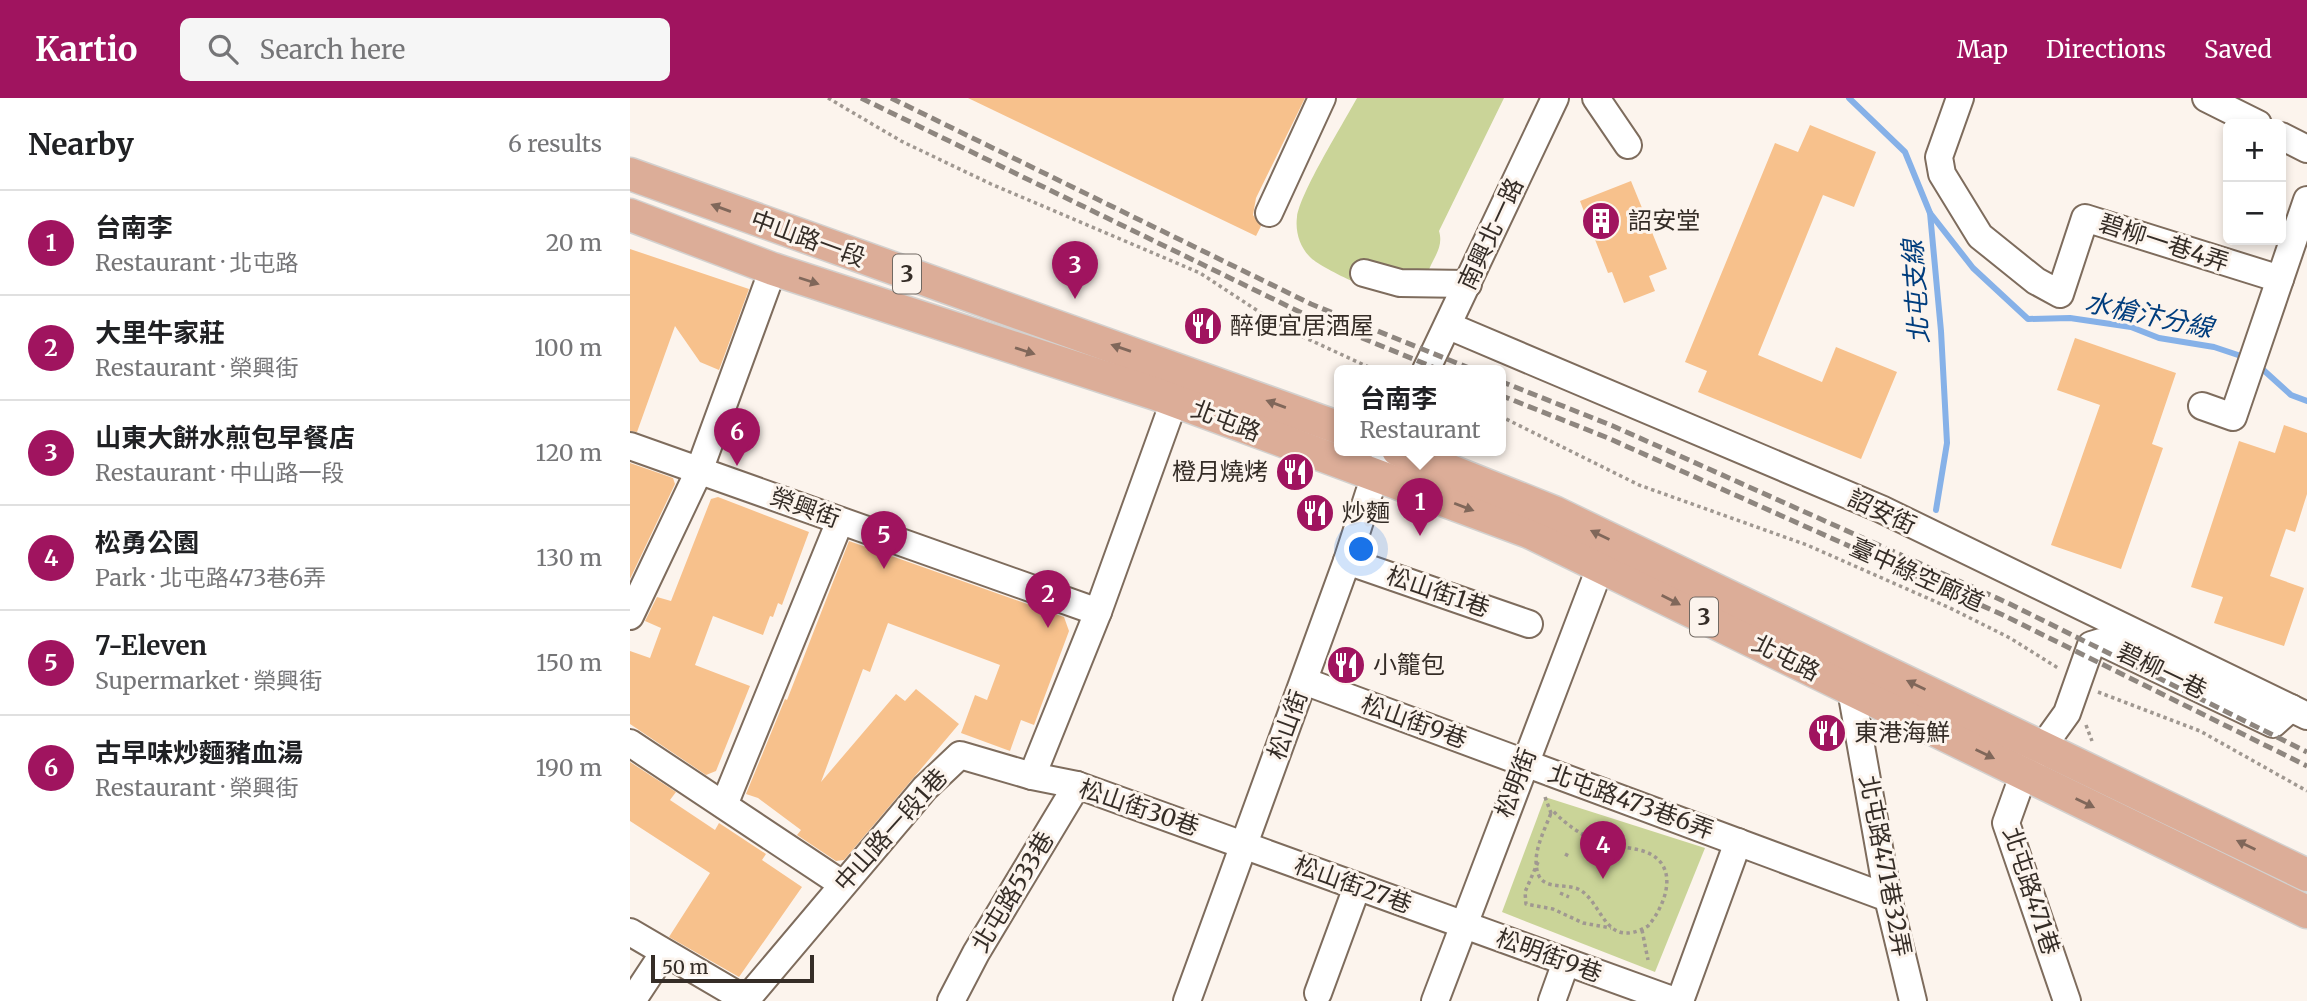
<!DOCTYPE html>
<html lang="en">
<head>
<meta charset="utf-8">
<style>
  :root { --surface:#fff; --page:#f6f6f6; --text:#202124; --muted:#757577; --line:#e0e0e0; --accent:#a0145f }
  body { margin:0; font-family:Merriweather,"Noto Sans TC",serif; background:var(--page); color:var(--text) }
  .controls { position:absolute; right:21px; top:21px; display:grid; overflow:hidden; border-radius:10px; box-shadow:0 4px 10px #0003 }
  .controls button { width:63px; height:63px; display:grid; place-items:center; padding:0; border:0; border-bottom:2px solid var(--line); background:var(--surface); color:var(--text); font:35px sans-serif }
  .scale { position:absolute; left:21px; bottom:18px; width:163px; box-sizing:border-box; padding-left:7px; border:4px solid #352d27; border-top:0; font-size:19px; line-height:24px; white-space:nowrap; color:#352d27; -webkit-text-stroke:5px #fcf4ed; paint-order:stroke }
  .you { position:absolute; left:732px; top:452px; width:24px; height:24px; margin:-18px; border:5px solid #fff; border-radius:50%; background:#1a73e8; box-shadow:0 0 0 10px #1a73e833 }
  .badge { display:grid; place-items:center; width:46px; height:46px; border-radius:50%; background:var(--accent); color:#fff; font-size:23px; font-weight:700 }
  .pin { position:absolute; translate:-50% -58px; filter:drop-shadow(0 2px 4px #0008) }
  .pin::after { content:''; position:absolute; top:37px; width:24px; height:21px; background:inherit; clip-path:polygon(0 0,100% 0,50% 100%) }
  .popup { position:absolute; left:704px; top:267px; width:172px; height:91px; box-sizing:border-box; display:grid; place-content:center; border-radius:10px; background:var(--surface); filter:drop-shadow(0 2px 5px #0005); font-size:23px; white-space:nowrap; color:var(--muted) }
  .popup b { font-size:26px; color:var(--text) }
  .popup::after { content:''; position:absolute; left:50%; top:100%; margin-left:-14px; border:14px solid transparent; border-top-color:var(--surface) }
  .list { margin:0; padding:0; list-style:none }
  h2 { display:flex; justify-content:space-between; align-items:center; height:91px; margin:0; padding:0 28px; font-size:30px }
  h2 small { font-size:23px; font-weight:400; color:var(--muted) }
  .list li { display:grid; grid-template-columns:46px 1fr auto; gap:21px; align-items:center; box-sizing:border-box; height:105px; padding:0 28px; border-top:2px solid var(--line) }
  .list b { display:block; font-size:26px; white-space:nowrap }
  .list p { margin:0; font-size:23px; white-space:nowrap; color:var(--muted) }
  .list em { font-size:23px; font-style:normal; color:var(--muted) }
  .icon { flex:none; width:38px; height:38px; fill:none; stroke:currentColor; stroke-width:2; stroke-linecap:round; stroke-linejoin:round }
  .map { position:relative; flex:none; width:1677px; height:903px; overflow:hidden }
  header { display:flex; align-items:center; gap:42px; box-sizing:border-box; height:98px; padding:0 35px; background:var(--accent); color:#fff }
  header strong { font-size:33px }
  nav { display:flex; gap:38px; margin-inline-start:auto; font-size:24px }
  .search { width:490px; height:63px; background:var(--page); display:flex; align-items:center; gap:18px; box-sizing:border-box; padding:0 24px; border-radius:10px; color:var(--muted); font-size:26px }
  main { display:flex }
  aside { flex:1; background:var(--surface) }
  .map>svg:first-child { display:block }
</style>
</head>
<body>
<header>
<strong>Kartio</strong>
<div class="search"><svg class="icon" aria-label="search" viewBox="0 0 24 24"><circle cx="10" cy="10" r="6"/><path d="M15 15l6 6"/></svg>Search here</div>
<nav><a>Map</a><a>Directions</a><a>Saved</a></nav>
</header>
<main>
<aside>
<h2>Nearby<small>6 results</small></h2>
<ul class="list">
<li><span class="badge">1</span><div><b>台南李</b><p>Restaurant · 北屯路</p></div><em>20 m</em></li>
<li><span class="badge">2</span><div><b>大里牛家莊</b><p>Restaurant · 榮興街</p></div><em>100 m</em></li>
<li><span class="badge">3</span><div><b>山東大餅水煎包早餐店</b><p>Restaurant · 中山路一段</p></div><em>120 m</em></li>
<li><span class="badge">4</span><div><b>松勇公園</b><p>Park · 北屯路473巷6弄</p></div><em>130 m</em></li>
<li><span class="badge">5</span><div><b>7-Eleven</b><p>Supermarket · 榮興街</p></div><em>150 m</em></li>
<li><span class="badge">6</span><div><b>古早味炒麵豬血湯</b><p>Restaurant · 榮興街</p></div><em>190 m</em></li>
</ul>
</aside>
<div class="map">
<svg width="1677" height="903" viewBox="0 0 1677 903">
  <rect width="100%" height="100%" fill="#fcf4ed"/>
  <g fill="#cad498">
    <path d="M727 0H874L809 133C813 146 807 155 801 167 795 181 787 193 772 198 758 202 690 170 680 159 670 149 665 134 667 119 670 95 713 26 727 0Z"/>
    <path d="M915 699 1075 750 1025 874 872 814Z"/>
  </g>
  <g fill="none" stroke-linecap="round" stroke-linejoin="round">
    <g stroke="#86b1e8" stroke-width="6">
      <path d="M1219 0 1275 54 1300 115 1311 233 1317 345 1306 412"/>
      <path d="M1300 115 1343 170 1398 221 1440 220 1501 229 1529 240 1584 249 1617 260"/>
      <path d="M1629 268 1661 297 1677 303"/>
    </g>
  </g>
  <g fill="#f7c18c">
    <path d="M338 0H675L626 100 623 117 631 128 626 138Z"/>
    <path d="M1180 27 1246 54 1224 109 1193 97 1128 257 1192 284 1206 249 1267 274 1231 361 1068 294 1077 273 1055 264 1145 45 1168 54Z"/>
    <path d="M1001 83 1037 171 1019 178 1025 193 994 205 982 174 978 175 950 103Z"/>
    <path d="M0 151 119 191 89 272 70 264 45 228 7 334 0 333Z"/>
    <path d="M1445 240 1546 275 1522 346 1533 350 1491 471 1421 447 1470 307 1427 292Z"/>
    <path d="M1654 327 1677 335V396L1665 434 1656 431 1640 478 1674 490 1654 548 1584 525 1593 499 1561 489 1609 343 1645 355Z"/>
    <path d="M0 365 43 380 45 386 0 481Z"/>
    <path d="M88 399 179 434 152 507 148 505 143 519 140 518 133 537 83 518 65 567 120 588 86 673 76 677 0 626V553L20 560 31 530 15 523 27 499 41 503 81 401Z"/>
    <path d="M219 443 434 519 439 533 404 627 391 622 380 653 331 635 345 597 357 602 370 567 258 525 240 574 233 571 191 684 266 596 275 603 286 591 329 626 214 762 206 763 167 737 171 732 128 700 116 696 155 601 157 602Z"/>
    <path d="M0 664 46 694 40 702 85 732 89 725 136 756 132 762 172 789 109 879 39 839 80 775 0 723Z"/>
  </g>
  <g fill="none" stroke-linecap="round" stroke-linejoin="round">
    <defs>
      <g id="minor">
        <path d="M966 0 998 47"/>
        <path d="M1330 0 1309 59 1312 76 1350 138 1406 183 1430 196 1455 120 1650 181"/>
        <path d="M1576 0 1628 26"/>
        <path d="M1651 38 1677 51"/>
        <path d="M639 115 692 0"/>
        <path d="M734 175 770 185 838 186"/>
        <path d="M819 228 1251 411 1677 618"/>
        <path d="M796 272 925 0"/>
        <path d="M1572 308 1603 319 1677 102"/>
        <path d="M0 348 468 514"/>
        <path d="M717 463 899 526"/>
        <path d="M0 518 69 373 143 171"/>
        <path d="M674 583 1258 800"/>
        <path d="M1221 592 1258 800 1283 903"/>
        <path d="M0 645 212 786"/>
        <path d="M402 678 468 514 551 284"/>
        <path d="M94 707 210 423"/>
        <path d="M0 834 116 902 295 690 330 657 402 678 447 687 1045 903"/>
        <path d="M688 895 727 789"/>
        <path d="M2 903 33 856"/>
        <path d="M321 903 346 855 447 687"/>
        <path d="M557 903 717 463 739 395 759 352"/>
        <path d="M805 903 971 467"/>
        <path d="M922 903 936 864"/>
        <path d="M1050 903 1108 744"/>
        <path d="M1437 903 1376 725 1394 675 1437 615 1461 547 1471 544 1643 626 1661 610"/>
      </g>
      <g id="major">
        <path d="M0 76 710 330"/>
        <path d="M0 117 143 171 526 296 899 434 1677 814"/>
        <path d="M768 352 924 414 1677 777"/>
      </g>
    </defs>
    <use href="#minor" stroke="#7e6c5d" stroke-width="30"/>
    <use href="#major" stroke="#d3d1cf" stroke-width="35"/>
    <g stroke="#a09891" stroke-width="3.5" stroke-dasharray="3.5 3.5" stroke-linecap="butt">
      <path d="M198 0 271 43 361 86 570 175 654 230 745 272"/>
      <path d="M870 318 1009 387 1177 447 1320 510 1380 540 1428 570"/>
      <path d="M1468 594 1570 633 1677 693"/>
      <path d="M1456 627 1462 643"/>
      <path d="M915 699 921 715 923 713C938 728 953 739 974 745 988 750 1003 749 1016 754 1051 768 1035 808 1018 828 975 853 973 805 950 792 938 785 916 792 909 778 900 758 914 734 921 715"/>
      <path d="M935 756 939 758"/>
      <path d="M969 759 974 746"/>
      <path d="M908 764 895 794 896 806 923 811 953 825 981 830"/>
      <path d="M930 795 939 799"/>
      <path d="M1012 832 1018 862"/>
    </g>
    <use href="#minor" stroke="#fff" stroke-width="26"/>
    <use href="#major" stroke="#dcad98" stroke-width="32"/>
    <g stroke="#8e867f" stroke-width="5" stroke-dasharray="10 5" stroke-linecap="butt">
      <path d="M231 0 676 217 810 272"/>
      <path d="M261 0 681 206 844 272"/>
      <path d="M870 283 983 328 1378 505 1677 654"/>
      <path d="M870 297 978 340 1373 517 1677 668"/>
    </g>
  </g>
  <defs><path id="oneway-solid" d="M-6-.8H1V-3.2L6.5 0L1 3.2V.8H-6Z" transform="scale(1.75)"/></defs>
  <g fill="#80675a">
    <use href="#oneway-solid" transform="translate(91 110) rotate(-160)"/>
    <use href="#oneway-solid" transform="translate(179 183) rotate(18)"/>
    <use href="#oneway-solid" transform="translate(491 250) rotate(-161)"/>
    <use href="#oneway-solid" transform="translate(395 253) rotate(18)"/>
    <use href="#oneway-solid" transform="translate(646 306) rotate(-160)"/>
    <use href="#oneway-solid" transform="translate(834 409) rotate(21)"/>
    <use href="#oneway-solid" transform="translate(970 437) rotate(-154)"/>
    <use href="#oneway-solid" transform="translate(1041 502) rotate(27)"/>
    <use href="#oneway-solid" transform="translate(1286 587) rotate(-154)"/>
    <use href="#oneway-solid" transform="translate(1355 656) rotate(26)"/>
    <use href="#oneway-solid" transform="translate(1455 705) rotate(26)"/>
    <use href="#oneway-solid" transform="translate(1616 747) rotate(-154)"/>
  </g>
  <defs>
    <symbol id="building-disc" viewBox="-11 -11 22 22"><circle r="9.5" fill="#a0145f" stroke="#fcf4ed"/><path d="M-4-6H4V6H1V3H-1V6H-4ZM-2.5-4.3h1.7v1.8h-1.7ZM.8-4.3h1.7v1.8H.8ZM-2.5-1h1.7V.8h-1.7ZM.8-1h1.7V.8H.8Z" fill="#fff"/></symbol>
    <symbol id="restaurant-disc" viewBox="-11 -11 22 22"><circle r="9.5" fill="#a0145f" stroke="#fcf4ed"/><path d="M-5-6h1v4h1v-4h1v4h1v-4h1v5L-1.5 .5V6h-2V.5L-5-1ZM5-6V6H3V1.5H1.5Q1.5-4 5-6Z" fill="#fff"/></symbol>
  </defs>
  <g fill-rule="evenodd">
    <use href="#building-disc" x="949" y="101" width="44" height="44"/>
    <use href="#restaurant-disc" x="551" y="206" width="44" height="44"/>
    <use href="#restaurant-disc" x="643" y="352" width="44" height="44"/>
    <use href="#restaurant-disc" x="663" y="393" width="44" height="44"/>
    <use href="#restaurant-disc" x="694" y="545" width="44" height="44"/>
    <use href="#restaurant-disc" x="1175" y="613" width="44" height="44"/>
  </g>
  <g text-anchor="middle" stroke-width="6" stroke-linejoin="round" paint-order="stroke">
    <g fill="#fcf4ed" stroke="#716962" stroke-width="2">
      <rect x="263" y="156.5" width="28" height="39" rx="5"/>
      <rect x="1060" y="499.5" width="28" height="39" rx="5"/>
    </g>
    <g font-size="23" font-weight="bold" fill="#352d27">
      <text x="277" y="184">3</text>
      <text x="1074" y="527">3</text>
    </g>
    <g font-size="24" fill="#352d27" stroke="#fcf4ed" text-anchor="start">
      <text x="998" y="131">詔安堂</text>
      <text x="600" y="236">醉便宜居酒屋</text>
      <text x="638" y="382" text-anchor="end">橙月燒烤</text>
      <text x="712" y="423">炒麵</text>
      <text x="743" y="575">小籠包</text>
      <text x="1224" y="643">東港海鮮</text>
    </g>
    <g font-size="24" fill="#352d27" stroke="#fcf4ed">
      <text transform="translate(861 136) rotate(-65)" y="8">南興北一路</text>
      <text transform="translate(178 141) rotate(20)" y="8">中山路一段</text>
      <text transform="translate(1534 145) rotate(18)" y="8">碧柳一巷4弄</text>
      <text transform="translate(596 323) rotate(21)" y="8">北屯路</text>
      <text transform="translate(175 410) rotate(20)" y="8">榮興街</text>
      <text transform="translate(1252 414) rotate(25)" y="8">詔安街</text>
      <text transform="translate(1287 477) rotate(24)" y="8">臺中綠空廊道</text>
      <text transform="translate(808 494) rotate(19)" y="8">松山街1巷</text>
      <text transform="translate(1156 560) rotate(27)" y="8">北屯路</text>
      <text transform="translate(1532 573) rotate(26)" y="8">碧柳一巷</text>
      <text transform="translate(784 624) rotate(20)" y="8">松山街9巷</text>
      <text transform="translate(658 627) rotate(-70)" y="8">松山街</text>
      <text transform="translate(886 685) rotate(-69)" y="8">松明街</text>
      <text transform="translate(1001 704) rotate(20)" y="8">北屯路473巷6弄</text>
      <text transform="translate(509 710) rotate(19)" y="8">松山街30巷</text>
      <text transform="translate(261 732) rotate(-48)" y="8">中山路一段1巷</text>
      <text transform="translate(1255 768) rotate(79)" y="8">北屯路471巷32弄</text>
      <text transform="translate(723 787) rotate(20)" y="8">松山街27巷</text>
      <text transform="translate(1401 793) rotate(72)" y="8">北屯路471巷</text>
      <text transform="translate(383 794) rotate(-59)" y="8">北屯路533巷</text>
      <text transform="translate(919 858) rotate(20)" y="8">松明街9巷</text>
    </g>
    <g font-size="26" font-style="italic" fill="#003d7d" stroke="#fcf4ed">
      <text transform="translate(1286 194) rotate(-94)" y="9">北屯支線</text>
      <text transform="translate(1519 217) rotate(12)" y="9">水槍汴分線</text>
    </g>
  </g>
</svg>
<div class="controls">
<button>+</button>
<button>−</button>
</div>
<div class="scale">50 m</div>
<div class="you"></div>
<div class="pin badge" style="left:790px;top:438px">1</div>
<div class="popup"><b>台南李</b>Restaurant</div>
<div class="pin badge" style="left:418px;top:530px">2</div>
<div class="pin badge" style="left:445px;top:201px">3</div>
<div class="pin badge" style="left:973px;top:781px">4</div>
<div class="pin badge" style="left:254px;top:471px">5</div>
<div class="pin badge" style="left:107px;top:368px">6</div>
</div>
</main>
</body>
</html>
